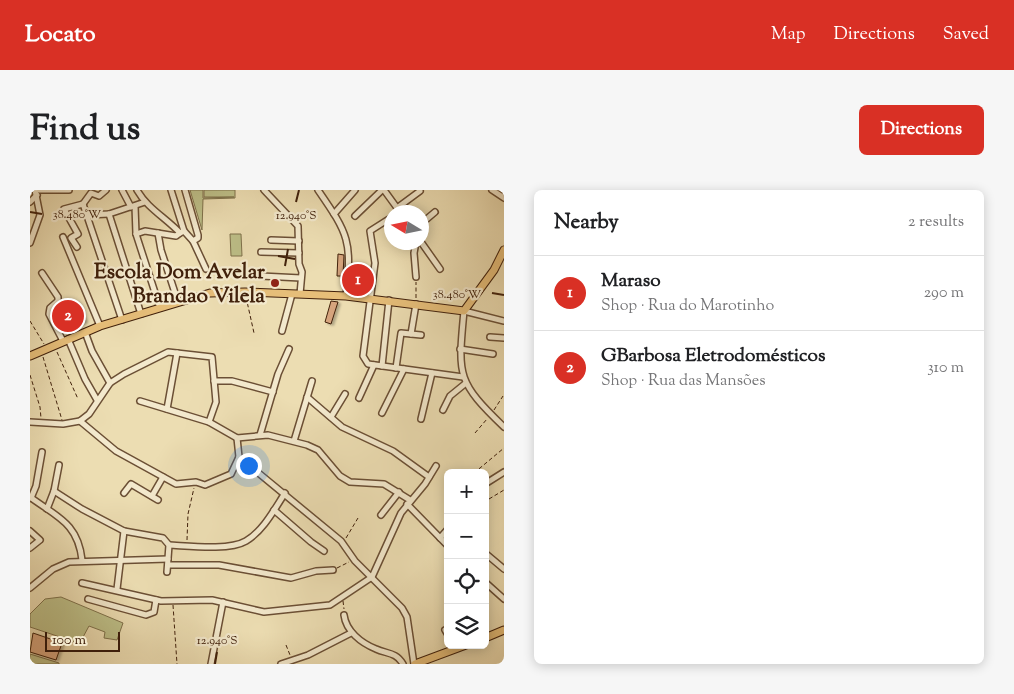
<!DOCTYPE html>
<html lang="en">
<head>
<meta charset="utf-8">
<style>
  :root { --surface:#fff; --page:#f6f6f6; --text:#202124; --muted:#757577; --line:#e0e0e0; --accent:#d93025 }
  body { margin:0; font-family:"Sorts Mill Goudy",serif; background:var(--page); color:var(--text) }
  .controls { position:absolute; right:15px; bottom:15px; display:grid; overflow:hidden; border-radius:8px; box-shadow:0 2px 12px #0003 }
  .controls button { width:45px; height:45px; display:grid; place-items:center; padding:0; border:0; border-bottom:1px solid var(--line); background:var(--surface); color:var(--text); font:25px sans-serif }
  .compass { position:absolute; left:354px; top:15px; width:45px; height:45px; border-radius:50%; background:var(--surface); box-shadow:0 2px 12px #0003; rotate:280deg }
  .scale { position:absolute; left:15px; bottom:12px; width:75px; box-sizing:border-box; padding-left:5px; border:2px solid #40200b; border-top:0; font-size:14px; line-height:18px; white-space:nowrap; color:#40200b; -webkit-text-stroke:4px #f3e9cd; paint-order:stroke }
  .you { position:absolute; left:218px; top:275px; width:18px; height:18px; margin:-12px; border:4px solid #fff; border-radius:50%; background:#1a73e8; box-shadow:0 0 0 8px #1a73e833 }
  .badge { display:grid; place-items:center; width:32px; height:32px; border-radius:50%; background:var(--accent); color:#fff; font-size:16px; font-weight:700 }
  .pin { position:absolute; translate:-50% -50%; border:2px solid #fff; box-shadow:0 1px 5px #0006 }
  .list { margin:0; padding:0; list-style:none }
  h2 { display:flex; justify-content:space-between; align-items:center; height:65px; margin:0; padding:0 20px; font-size:21px }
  h2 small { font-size:16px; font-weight:400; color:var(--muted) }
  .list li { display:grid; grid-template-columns:32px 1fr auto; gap:15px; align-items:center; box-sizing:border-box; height:75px; padding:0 20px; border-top:1px solid var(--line) }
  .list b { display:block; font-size:19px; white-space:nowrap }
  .list p { margin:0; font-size:16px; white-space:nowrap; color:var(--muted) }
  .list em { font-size:16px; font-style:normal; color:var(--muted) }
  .icon { flex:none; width:28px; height:28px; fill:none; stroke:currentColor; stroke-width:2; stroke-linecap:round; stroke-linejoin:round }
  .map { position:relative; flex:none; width:474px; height:474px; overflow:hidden; border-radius:8px }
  header { display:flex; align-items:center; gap:30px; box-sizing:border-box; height:70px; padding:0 25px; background:var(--accent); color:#fff }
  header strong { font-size:24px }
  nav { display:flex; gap:28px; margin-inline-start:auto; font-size:18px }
  .intro { display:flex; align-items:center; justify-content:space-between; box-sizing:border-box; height:120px; padding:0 30px }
  h1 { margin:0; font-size:35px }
  .button { padding:12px 22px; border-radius:8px; background:var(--accent); color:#fff; font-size:18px; font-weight:700 }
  main { display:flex; gap:30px; padding:0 30px }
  aside { flex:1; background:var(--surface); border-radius:8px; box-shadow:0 2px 12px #0003 }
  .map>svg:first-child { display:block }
</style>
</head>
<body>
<header>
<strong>Locato</strong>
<nav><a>Map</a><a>Directions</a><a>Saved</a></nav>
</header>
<div class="intro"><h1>Find us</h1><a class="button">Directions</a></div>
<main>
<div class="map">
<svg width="474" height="474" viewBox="0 0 474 474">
  <defs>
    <filter id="shadow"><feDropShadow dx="2.5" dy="1.5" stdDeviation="1" flood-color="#0004"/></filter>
  </defs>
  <rect width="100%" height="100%" fill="#ecddb2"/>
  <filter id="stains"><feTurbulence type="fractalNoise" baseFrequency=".004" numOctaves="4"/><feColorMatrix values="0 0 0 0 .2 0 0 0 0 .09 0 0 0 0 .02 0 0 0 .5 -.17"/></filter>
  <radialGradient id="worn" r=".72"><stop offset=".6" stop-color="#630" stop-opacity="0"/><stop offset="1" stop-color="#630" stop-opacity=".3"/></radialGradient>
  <g fill="#bdbf88" stroke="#7e704a">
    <path d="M160 0H173V8L204 7H174V0H205V8L173 9 172 40Z"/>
    <path d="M200 44H211L212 66H201Z"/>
    <path d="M31 407 93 433 87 450 74 448 75 442 59 436 52 449H46L41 454 27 446 0 437V424L15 409Z"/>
    <path d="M0 464 29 473V474H0Z"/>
  </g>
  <g fill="#d6a47d" stroke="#40200b" filter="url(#shadow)">
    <path d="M308 64 314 65 313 86H307Z"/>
    <path d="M323 79 335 80 334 103 321 101Z"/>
    <path d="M46 111 55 131 32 140 24 120Z"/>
    <path d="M301 111 308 112 301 134 295 132Z"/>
    <path d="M3 443 32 453 26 470 0 462Z"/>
  </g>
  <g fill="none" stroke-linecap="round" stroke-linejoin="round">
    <defs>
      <g id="minor">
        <path d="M5 0H39"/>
        <path d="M92 0 101 17"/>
        <path d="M107 0C117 18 136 28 150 43L154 41 163 51"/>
        <path d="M141 0 154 41"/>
        <path d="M155 0 168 45V48L163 51 176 79"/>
        <path d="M234 0 268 36 269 74 272 82 270 104"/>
        <path d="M288 0C319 45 322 51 316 106"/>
        <path d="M354 0 370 22"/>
        <path d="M462 0 474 8"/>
        <path d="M0 12 7 5"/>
        <path d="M53 14 92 130"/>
        <path d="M53 14 61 3 69 6 76 0"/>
        <path d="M105 16 106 44 130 118"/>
        <path d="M367 18 390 1"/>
        <path d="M79 24 111 124"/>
        <path d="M304 24 325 0"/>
        <path d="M57 25 79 24 115 12"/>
        <path d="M325 26 352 0"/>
        <path d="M362 27 340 41 345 73 333 166 338 174 433 187"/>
        <path d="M392 33 405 22"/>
        <path d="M128 43 131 60 148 112"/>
        <path d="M106 44 115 41 146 46 150 43"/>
        <path d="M33 47 70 136"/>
        <path d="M241 50 269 51"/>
        <path d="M386 52 384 63 386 87"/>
        <path d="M391 52 410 79"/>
        <path d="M0 53 10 25 5 0"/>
        <path d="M47 57 41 48 48 44 34 19 53 14"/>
        <path d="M231 62 269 63"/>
        <path d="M12 83 28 107V111L20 118 19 124 33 151"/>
        <path d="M231 86 271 88"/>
        <path d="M474 131 434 121C428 185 426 191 474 237"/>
        <path d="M252 141 262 104"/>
        <path d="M55 142 62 161 80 193"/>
        <path d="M381 144 386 114"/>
        <path d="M460 147 474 148"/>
        <path d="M38 149 55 189 67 210"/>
        <path d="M430 159 463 164"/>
        <path d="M352 176 359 110"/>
        <path d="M366 178 371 143 391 145"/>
        <path d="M184 191H202L243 202"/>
        <path d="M277 207 312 237 363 261 399 287"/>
        <path d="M329 208 344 175"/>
        <path d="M110 211 179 232 207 248 238 245 277 255 288 260 310 286 320 292 354 294 380 310"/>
        <path d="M137 219 147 163"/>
        <path d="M413 220 420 206 436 193"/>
        <path d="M352 223 374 179"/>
        <path d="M301 227 315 204"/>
        <path d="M391 229 402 183"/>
        <path d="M50 231 86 261 146 294 166 292 175 295 201 284 209 267 207 248"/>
        <path d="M0 232 33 234 50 231 59 224 80 193 94 184 138 162 182 167 186 212 179 232"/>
        <path d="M230 245 248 184 259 159"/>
        <path d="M264 251 282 191"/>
        <path d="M209 267 311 351 325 371 372 418 377 427 384 474"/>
        <path d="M455 294 474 282"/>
        <path d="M24 301 52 319 94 341 133 348 139 355 137 382"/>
        <path d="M94 303 101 294 128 310"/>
        <path d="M122 306 133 287"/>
        <path d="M0 307C27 327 48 333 52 370"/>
        <path d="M1 308 6 296 12 262"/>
        <path d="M377 314 418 356"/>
        <path d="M17 319 24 301 29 275"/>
        <path d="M244 320 281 352 294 361"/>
        <path d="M351 325 369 302"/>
        <path d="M0 341 10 350 0 358"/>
        <path d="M410 348 418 339"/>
        <path d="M139 355C159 356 199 361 216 351 233 341 244 320 255 303"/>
        <path d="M455 363 474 379"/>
        <path d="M138 375H189L261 388 286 381 303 380"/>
        <path d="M455 392 474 409"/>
        <path d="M52 393 131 411 182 410 234 422 300 415 342 387 371 323 395 294 406 276"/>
        <path d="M0 398 23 379 39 372 138 369"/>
        <path d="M87 399 94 341"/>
        <path d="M58 409 116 425 124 422 126 410"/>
        <path d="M314 425C316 441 331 453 346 459 357 464 366 462 373 474"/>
        <path d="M415 440 418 445"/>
        <path d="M181 474 193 412"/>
        <path d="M251 474 278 465 321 443"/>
      </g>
      <g id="major">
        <path d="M0 166 70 136 180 103 215 102 316 106 434 121 464 80 474 60"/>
        <path d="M455 448 474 440"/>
        <path d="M385 474 436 455"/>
      </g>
    </defs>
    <use href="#minor" stroke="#6b4f35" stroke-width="8"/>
    <use href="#major" stroke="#40200b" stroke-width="9"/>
    <g stroke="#40200b" stroke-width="1" stroke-dasharray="4 2.5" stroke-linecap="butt">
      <path d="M216 107 224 143"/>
      <path d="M386 108V92"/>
      <path d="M0 131 14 154"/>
      <path d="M27 162 48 209"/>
      <path d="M13 167 32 230"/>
      <path d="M0 185 10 217 11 228"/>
      <path d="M464 220 473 206"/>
      <path d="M445 243 457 229"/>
      <path d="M444 283 474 258"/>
      <path d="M459 309 474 300"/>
      <path d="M316 348 328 328"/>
      <path d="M157 350 158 324 164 298"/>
      <path d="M307 378 319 372"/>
      <path d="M313 411 314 419"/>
      <path d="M143 415 147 474"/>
      <path d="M256 455 260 465"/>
    </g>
    <use href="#minor" stroke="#f3e9cd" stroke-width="5"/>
    <use href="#major" stroke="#e6be79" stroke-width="7"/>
  </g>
  <path fill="none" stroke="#40200b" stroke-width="2" d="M266 12 269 0M0 22 12 24M248 66 265 69M255 76 258 59M462 103 474 105M185 474 187 462"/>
  <circle fill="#8f2418" stroke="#f3e9cd" stroke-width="2" cx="245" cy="93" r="5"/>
  <g text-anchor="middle" stroke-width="4.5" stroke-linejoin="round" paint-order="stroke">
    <g font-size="21" font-weight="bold" fill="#40200b" stroke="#f3e9cd" text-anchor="end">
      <text x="235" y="88">Escola Dom Avelar<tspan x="235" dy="24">Brandao Vilela</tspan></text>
    </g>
  </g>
  <g font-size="12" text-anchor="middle" fill="#40200b" stroke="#f3e9cd" stroke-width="4.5" stroke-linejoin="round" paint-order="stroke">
    <text x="47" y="28">38.480°W</text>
    <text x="266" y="29">12.940°S</text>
    <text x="427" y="108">38.480°W</text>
    <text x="187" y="454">12.940°S</text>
  </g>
  <rect width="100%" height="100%" filter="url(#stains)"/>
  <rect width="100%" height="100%" fill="url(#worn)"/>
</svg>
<div class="controls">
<button>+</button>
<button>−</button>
<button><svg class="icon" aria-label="locate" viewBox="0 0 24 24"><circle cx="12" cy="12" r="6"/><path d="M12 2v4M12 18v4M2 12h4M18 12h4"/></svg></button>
<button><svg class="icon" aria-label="layers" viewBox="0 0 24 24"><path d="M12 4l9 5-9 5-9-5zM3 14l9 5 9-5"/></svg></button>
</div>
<svg class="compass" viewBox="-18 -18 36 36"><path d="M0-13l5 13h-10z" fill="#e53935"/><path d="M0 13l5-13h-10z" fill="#757577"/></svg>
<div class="scale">100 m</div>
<div class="you"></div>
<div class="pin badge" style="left:328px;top:90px">1</div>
<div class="pin badge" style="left:38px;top:126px">2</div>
</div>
<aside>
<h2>Nearby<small>2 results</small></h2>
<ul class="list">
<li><span class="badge">1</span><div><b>Maraso</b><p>Shop · Rua do Marotinho</p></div><em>290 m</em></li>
<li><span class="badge">2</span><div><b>GBarbosa Eletrodomésticos</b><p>Shop · Rua das Mansões</p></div><em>310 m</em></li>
</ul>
</aside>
</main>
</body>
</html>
